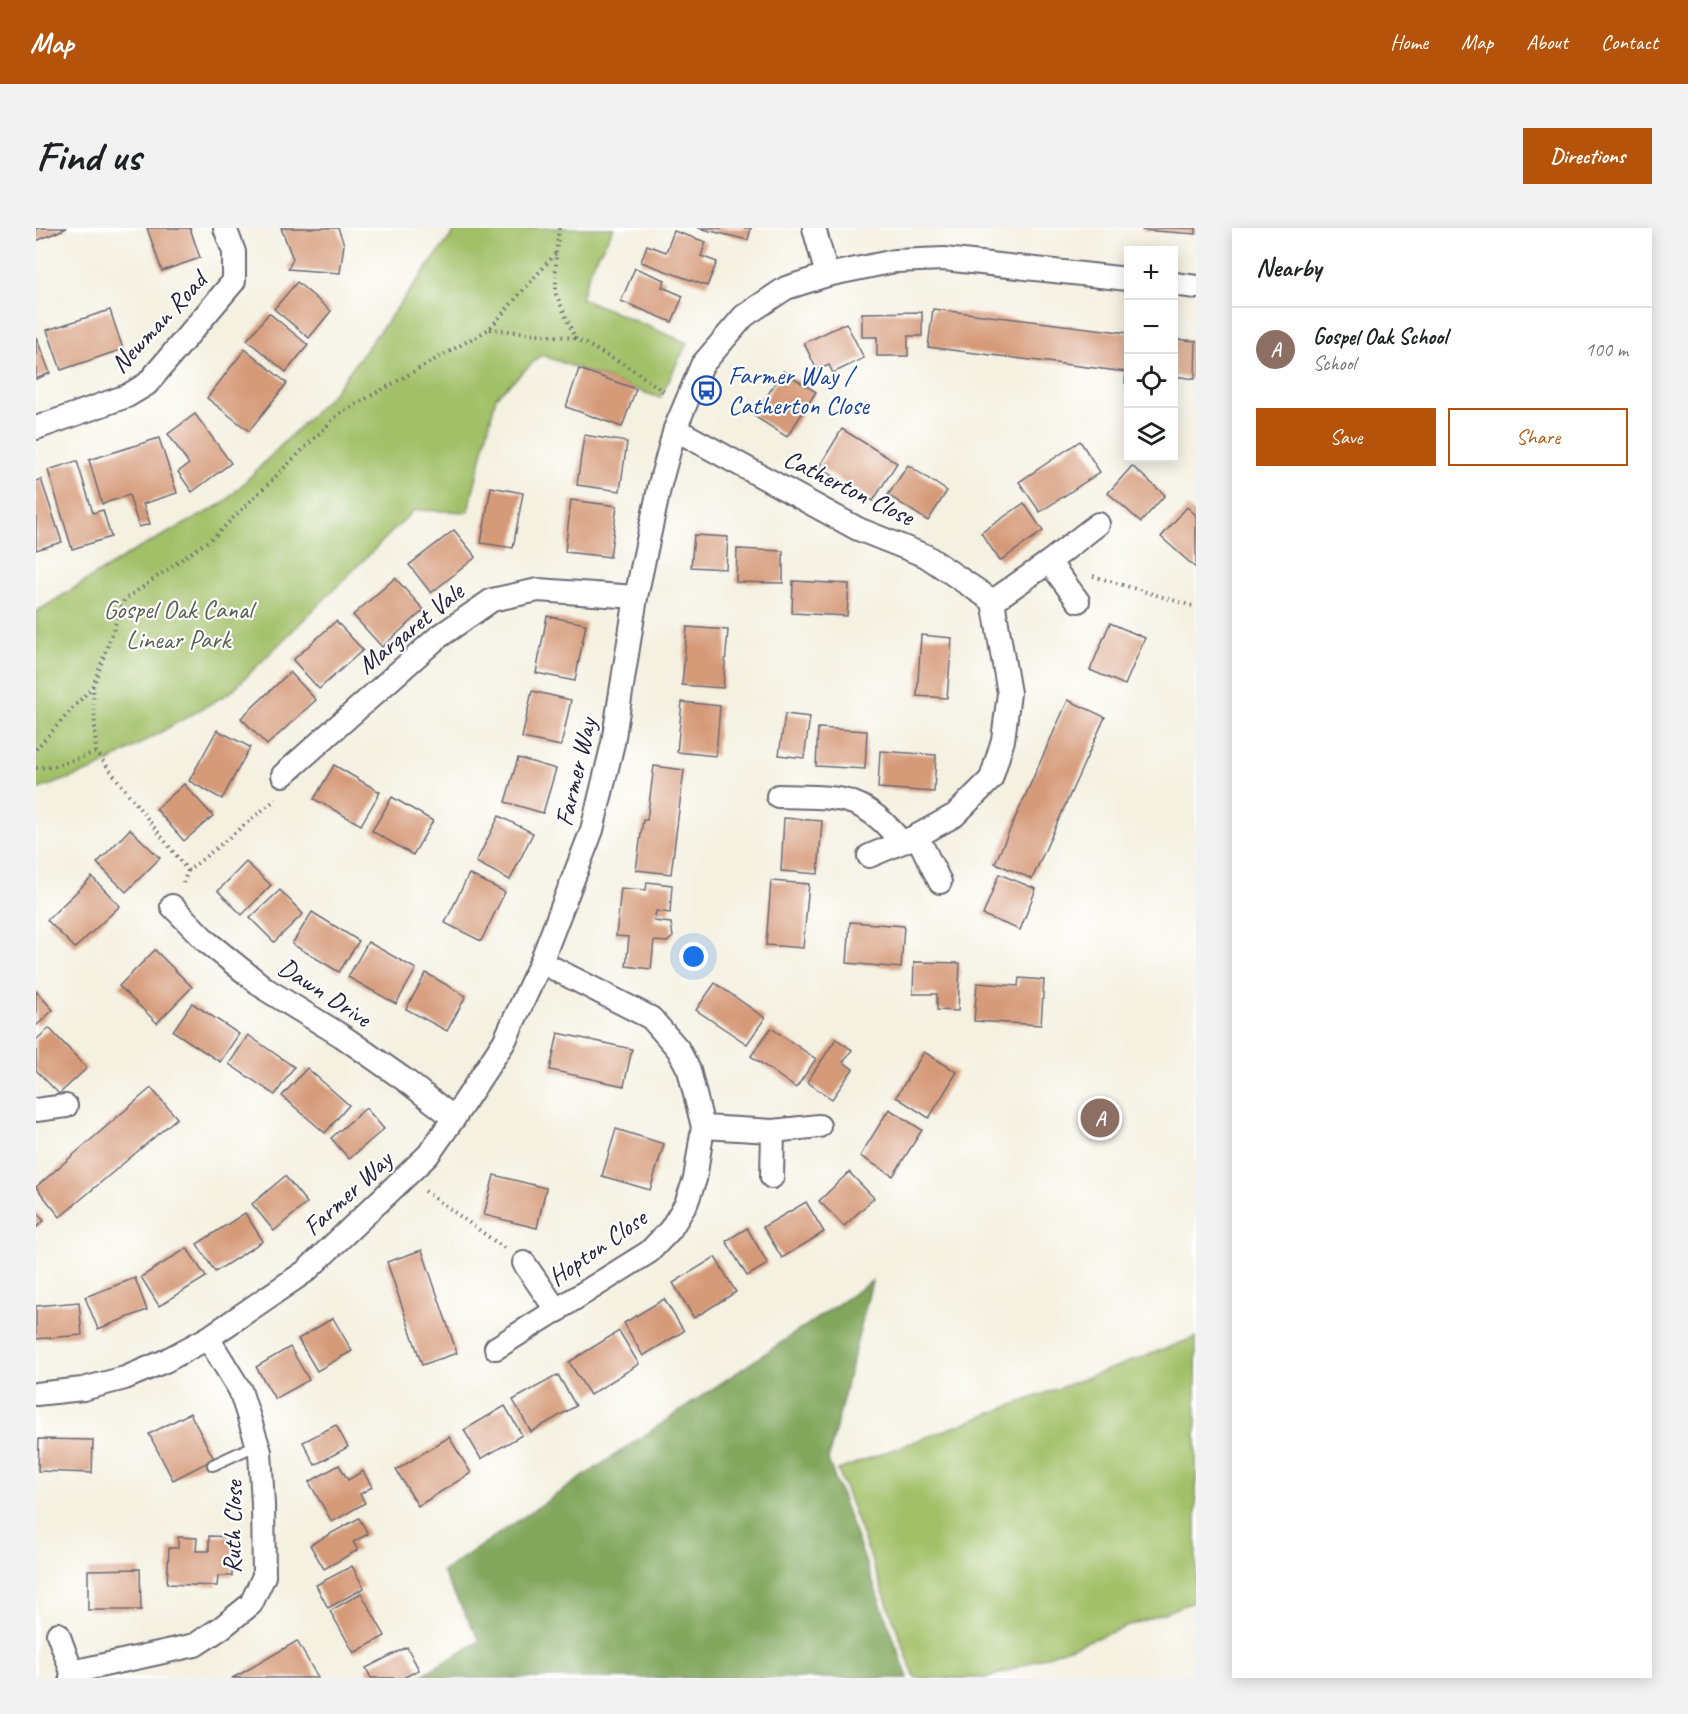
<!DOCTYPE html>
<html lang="en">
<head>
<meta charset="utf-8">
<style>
  :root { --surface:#fff; --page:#f2f2f2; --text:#202124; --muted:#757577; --line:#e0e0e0; --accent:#b45309 }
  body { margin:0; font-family:Caveat,sans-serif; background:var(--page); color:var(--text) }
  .controls { position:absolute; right:18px; top:18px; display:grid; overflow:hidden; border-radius:0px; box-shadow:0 3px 15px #0003 }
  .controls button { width:54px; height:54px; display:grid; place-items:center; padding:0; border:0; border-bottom:2px solid var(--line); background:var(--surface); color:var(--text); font:30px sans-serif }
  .you { position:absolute; left:658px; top:729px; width:21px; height:21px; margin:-15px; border:4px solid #fff; border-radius:50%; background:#1a73e8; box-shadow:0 0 0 9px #1a73e833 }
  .badge { display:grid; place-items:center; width:39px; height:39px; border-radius:50%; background:var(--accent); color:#fff; font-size:20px; font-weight:700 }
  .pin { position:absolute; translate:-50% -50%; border:3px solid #fff; box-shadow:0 2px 6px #0006 }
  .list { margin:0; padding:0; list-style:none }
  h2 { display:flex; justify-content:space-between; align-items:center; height:78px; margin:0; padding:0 24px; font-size:26px }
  h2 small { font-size:20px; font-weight:400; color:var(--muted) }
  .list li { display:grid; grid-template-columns:39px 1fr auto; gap:18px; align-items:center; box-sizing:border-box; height:84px; padding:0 24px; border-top:2px solid var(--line) }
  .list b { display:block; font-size:22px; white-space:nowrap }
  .list p { margin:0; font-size:20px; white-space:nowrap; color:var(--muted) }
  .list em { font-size:20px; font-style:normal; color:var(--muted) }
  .actions { display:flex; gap:12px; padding:18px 24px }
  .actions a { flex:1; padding:14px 0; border:2px solid var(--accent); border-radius:0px; text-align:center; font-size:21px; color:var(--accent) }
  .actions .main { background:var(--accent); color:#fff }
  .icon { flex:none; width:33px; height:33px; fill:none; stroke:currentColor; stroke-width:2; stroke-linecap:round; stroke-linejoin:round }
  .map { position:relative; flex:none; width:1160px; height:1450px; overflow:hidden; border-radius:0px }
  header { display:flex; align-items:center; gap:36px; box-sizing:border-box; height:84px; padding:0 30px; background:var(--accent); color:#fff }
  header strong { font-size:28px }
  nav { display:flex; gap:33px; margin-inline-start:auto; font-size:21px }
  .intro { display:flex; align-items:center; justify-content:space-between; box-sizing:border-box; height:144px; padding:0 36px }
  h1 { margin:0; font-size:42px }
  .button { padding:15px 27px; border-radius:0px; background:var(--accent); color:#fff; font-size:21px; font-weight:700 }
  main { display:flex; gap:36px; padding:0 36px }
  aside { flex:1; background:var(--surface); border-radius:0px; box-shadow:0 3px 15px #0003 }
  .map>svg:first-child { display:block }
</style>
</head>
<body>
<header>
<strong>Map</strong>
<nav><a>Home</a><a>Map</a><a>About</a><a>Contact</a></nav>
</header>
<div class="intro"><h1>Find us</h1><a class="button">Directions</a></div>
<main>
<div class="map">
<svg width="1160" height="1450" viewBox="0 0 1160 1450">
  <rect width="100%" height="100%" fill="#fff"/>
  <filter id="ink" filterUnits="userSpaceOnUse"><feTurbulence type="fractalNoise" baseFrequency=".0167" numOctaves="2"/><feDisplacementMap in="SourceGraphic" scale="12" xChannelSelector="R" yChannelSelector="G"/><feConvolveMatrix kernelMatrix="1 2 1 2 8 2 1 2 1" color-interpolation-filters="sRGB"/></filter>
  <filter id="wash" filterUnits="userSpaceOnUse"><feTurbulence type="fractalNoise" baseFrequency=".008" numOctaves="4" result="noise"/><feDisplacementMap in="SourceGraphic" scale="24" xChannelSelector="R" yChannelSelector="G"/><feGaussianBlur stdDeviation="1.35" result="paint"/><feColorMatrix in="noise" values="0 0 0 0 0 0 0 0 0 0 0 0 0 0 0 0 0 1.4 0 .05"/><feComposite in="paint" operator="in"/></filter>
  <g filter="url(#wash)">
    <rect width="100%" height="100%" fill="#f4f1e1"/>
    <g fill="#a2c068" stroke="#627152" stroke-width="1.5">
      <path d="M421 0H578L555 39 545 70 651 115 624 170 505 127 460 169 432 284 378 282 195 464 60 541 0 562V384L98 323 188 275 297 165Z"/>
      <path d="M1160 1109V1373L952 1450H879L802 1242Z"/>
    </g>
    <path fill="#81a65c" stroke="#52644c" stroke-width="1.5" d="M836 1053 792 1232 872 1450H381L444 1413 406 1344Z"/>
    <g id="blocks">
      <g fill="#d59a78">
        <path d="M0 0H31L0 13Z"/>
        <path d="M111 0H154L164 30 126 43Z"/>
        <path d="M245 0H302L308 16 304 45 252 41 257 31Z"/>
        <path d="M662 0H715L712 12Z"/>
        <path d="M1106 0H1160V6L1106 2Z"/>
        <path d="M638 3 670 14 665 28 681 34 671 58 605 34 611 17 630 24Z"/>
        <path d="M599 40 629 52 626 59 647 68 636 94 585 73Z"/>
        <path d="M261 54 295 83 273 110 238 81Z"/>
        <path d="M897 81 1092 105V156L1089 155 1090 144 892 119Z"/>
        <path d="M74 82 87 121 25 142 11 102Z"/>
        <path d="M886 84V108H872V128H841V109H826V85Z"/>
        <path d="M233 85 272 117 250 144 211 112Z"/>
        <path d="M810 95 828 130 797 145 793 137 781 142 768 115Z"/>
        <path d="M0 109 14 145 0 151Z"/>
        <path d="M1138 111 1160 113 1159 151 1138 148Z"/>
        <path d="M209 121 251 155 213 203 171 170Z"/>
        <path d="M543 141 600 161 586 199 530 179Z"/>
        <path d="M747 143 780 164 751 209 718 188Z"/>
        <path d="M159 186 195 235 156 264 142 244 153 236 132 206Z"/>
        <path d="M806 201 861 235 837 273 783 239Z"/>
        <path d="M548 207 591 214 584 263 541 257Z"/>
        <path d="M123 210 141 265 107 276 114 296 103 299 93 267 66 276 53 232Z"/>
        <path d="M1044 213 1064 244 1004 284 983 254Z"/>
        <path d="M41 233 57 285 67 282 75 309 36 321 12 242Z"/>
        <path d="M872 237 911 263 892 293 852 267Z"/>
        <path d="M1096 238 1129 267 1105 294 1072 265Z"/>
        <path d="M5 251 26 314 0 322V253Z"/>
        <path d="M455 259 487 265 477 320 445 315Z"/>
        <path d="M535 272 581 278 574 329 529 324Z"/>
        <path d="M988 275 1007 303 964 333 945 305Z"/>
        <path d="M1151 279 1160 287V340L1125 309Z"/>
        <path d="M418 302 440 329 395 365 373 337Z"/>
        <path d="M658 307 692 309 690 341 655 339Z"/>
        <path d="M701 321 747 323V355L700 354Z"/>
        <path d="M359 350 388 382 346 419 317 387Z"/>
        <path d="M757 353 813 356 811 388 756 385Z"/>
        <path d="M511 388 550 396 539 453 500 445Z"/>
        <path d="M300 393 327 422 283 461 257 432Z"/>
        <path d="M1074 395 1109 410 1089 457 1054 442Z"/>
        <path d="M651 399 692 402 687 460 646 457Z"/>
        <path d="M885 407 916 410 911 470 881 468Z"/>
        <path d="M254 444 280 472 231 517 205 490Z"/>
        <path d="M496 463 535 472 525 518 486 510Z"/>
        <path d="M1032 472 1069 489 996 651 959 635Z"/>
        <path d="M646 474 684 478 680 528 641 524Z"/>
        <path d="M749 486 774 489 768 530 743 527Z"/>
        <path d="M782 500 831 503 829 541 780 538Z"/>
        <path d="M181 502 214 519 186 571 153 553Z"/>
        <path d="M844 523 900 527 898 564 842 560Z"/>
        <path d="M482 530 520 541 507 585 469 574Z"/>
        <path d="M298 537 344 564 325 597 278 571Z"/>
        <path d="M618 538 648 542 635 646 600 642 607 592H611Z"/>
        <path d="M148 556 177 588 148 613 120 581Z"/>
        <path d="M356 569 397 593 377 627 336 603Z"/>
        <path d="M463 588 497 605 474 652 440 634Z"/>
        <path d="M748 590 786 593 782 646 745 643Z"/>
        <path d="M94 601 124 630 90 664 61 635Z"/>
        <path d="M210 634 235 657 206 687 182 663Z"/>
        <path d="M433 646 469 664 445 713 409 695Z"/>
        <path d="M963 646 1000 661 984 702 947 687Z"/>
        <path d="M56 649 84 678 39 720 11 692Z"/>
        <path d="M735 653 773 656 767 720 730 717Z"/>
        <path d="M611 654 636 657 634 685 620 683 618 693 635 695 637 709 631 714 618 713 615 741 590 738 593 709 580 708 585 660 610 662Z"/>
        <path d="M244 662 267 686 238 714 214 690Z"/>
        <path d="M276 684 323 713 303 744 256 716Z"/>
        <path d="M814 694 868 698 865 740 811 735Z"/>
        <path d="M332 714 380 741 360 776 312 749Z"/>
        <path d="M119 722 156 759 121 795 83 758Z"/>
        <path d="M878 734 924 735 922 783 901 782V766H877Z"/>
        <path d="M390 745 430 768 411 803 370 781Z"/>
        <path d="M983 750 1008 752 1005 797 938 793 941 755 982 758Z"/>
        <path d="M679 755 729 790 711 816 660 782Z"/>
        <path d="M0 763 17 782 0 798Z"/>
        <path d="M156 775 203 806 184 834 137 803Z"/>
        <path d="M13 800 51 840 23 866 0 842V812Z"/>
        <path d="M735 800 780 831 760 860 715 828Z"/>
        <path d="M522 805 596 821 588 858 514 842Z"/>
        <path d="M212 807 258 839 239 867 193 836Z"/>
        <path d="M800 811 816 822 807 834 817 841 796 871 771 854Z"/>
        <path d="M888 824 921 844 893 890 860 869Z"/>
        <path d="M271 840 313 877 289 905 246 868Z"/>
        <path d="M115 860 141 890 24 989 0 959Z"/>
        <path d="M330 880 348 901 313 931 295 910Z"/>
        <path d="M853 881 886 902 857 948 824 928Z"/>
        <path d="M580 901 628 916 614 962 566 948Z"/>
        <path d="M813 944 838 970 808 998 783 973Z"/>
        <path d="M458 947 510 960 501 1000 448 987Z"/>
        <path d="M249 948 271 975 238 1003 216 976Z"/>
        <path d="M770 974 788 1004 746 1030 727 999Z"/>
        <path d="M0 983 8 993 0 1000Z"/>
        <path d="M209 985 227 1013 179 1044 161 1016Z"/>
        <path d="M711 1000 732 1036 711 1048 690 1013Z"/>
        <path d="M151 1020 170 1049 123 1078 105 1049Z"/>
        <path d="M386 1022 421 1125 386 1137 351 1034Z"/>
        <path d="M679 1029 700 1064 658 1090 637 1055Z"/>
        <path d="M99 1050 111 1082 62 1101 49 1069Z"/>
        <path d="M628 1071 648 1103 607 1128 588 1095Z"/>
        <path d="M43 1074 46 1107 0 1111V1078Z"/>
        <path d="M297 1090 316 1123 281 1143 262 1111Z"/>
        <path d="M583 1103 603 1136 554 1167 533 1134Z"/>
        <path d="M254 1119 273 1152 239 1171 220 1139Z"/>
        <path d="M522 1147 540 1178 495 1204 477 1172Z"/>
        <path d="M469 1178 486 1207 445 1231 428 1202Z"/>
        <path d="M154 1185 178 1231 137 1252 113 1206Z"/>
        <path d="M300 1197 312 1219 279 1237 267 1214Z"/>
        <path d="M413 1209 435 1245 382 1278 360 1242Z"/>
        <path d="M3 1211 57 1212 56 1245 2 1243Z"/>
        <path d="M303 1237 312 1252 327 1243 336 1259 324 1266 329 1275 296 1294 273 1254Z"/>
        <path d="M323 1290 332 1306 317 1314 322 1322 288 1341 274 1317Z"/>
        <path d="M173 1308 198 1309 196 1348H182L181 1358 131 1356 133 1320H142V1309L161 1310 160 1323H173Z"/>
        <path d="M316 1338 328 1360 292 1380 280 1357Z"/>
        <path d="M104 1341 105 1382H52V1342Z"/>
        <path d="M325 1365 349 1408 318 1425 294 1383Z"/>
        <path d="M261 1413 282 1450H196L206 1445Z"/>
        <path d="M371 1419 383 1442 367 1450H335L330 1440Z"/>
      </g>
    </g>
  </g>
  <g filter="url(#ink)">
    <use href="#blocks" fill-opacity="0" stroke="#6c6a75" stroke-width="1.5"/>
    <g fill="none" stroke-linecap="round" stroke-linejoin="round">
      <defs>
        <path id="lane" d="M177 1237 222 1216"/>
        <g id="street">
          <path d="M778 0 791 47"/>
          <path d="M1138 56 1160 59"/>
          <path d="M0 200 91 168 111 156 198 53V24L189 0"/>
          <path d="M639 201 822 301 890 328 957 373 1013 334 1062 296"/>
          <path d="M1013 334 1042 373"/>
          <path d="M247 547 401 410 456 372 502 362 600 369"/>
          <path d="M742 568C801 570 826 564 865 614"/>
          <path d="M881 608 904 654"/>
          <path d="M833 628 881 608 919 587 955 551 967 512 973 465 957 373"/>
          <path d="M136 678 170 713 231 762 306 808 369 852 418 890"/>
          <path d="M505 734 615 790 642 821 653 842 667 899 737 903 783 898"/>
          <path d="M0 882 30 878"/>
          <path d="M736 949 737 903"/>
          <path d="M488 1035 521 1083"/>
          <path d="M460 1120 613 1024 634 1002 650 976 659 951 667 899"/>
          <path d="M0 1166 47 1161 89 1150 129 1133 172 1110 270 1043 392 927 418 890 468 814 505 734 556 602 577 515 600 369 624 256 639 201 666 137 708 88 750 60 791 47 859 33 908 31 1092 51"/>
          <path d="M22 1406 36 1444"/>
          <path d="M35 1450 36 1444 159 1417 185 1400 215 1376 228 1348 227 1276 224 1224 204 1162 172 1110"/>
        </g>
      </defs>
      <use href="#lane" stroke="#6c6a75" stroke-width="14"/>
      <use href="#street" stroke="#6c6a75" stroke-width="26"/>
      <g stroke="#6c6a75" stroke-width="4" stroke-dasharray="1.5 4.5" stroke-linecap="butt">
        <path d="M523 0 520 25V66L539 110 599 143 628 164"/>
        <path d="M454 101 539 110"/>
        <path d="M1057 348 1160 379"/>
        <path d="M0 521 57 458"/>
        <path d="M0 540 20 538 60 524"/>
        <path d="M152 643 60 524 57 458 88 372 179 308 303 186 453 101 520 25"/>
        <path d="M147 655 152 643 240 571"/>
        <path d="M389 963 468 1020"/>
      </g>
      <use href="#lane" stroke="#fff" stroke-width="10"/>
      <use href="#street" stroke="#fff" stroke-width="22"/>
    </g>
  </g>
  <defs>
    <symbol id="bus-ring" viewBox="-11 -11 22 22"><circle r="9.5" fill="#fff" stroke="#1a4fb4" stroke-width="1.5"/><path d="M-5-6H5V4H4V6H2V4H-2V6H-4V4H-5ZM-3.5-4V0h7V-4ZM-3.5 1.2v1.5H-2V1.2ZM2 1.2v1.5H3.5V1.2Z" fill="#1a4fb4"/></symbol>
  </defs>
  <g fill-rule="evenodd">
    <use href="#bus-ring" x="654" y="146" width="33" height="33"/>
  </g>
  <g text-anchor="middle" stroke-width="4.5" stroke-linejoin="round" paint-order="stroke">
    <g font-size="26" fill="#22223b" stroke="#fff">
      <text transform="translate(122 94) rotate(-47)" y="9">Newman Road</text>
      <text transform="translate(813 259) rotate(26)" y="9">Catherton Close</text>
      <text transform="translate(374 400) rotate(-39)" y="9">Margaret Vale</text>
      <text transform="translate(539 544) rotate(-77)" y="9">Farmer Way</text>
      <text transform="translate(289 764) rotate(33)" y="9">Dawn Drive</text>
      <text transform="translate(311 965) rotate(-43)" y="9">Farmer Way</text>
      <text transform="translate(561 1019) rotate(-35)" y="9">Hopton Close</text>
      <text transform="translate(196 1299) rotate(-89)" y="9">Ruth Close</text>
    </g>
    <g font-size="26" fill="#164399" stroke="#fff" text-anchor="start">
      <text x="692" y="156">Farmer Way /<tspan x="692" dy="30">Catherton Close</tspan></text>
    </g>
    <g font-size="26" fill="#55614d" stroke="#fff">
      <text x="142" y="390">Gospel Oak Canal<tspan x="142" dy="30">Linear Park</tspan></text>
    </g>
  </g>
</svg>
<div class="controls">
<button>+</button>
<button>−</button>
<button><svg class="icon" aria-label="locate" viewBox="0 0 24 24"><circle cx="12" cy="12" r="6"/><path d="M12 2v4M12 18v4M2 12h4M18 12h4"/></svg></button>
<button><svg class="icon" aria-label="layers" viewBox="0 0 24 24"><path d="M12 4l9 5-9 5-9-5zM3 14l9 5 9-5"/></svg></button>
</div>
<div class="you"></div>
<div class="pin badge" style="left:1064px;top:890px;background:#8d6e63">A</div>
</div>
<aside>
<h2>Nearby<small></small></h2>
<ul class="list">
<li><span class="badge" style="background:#8d6e63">A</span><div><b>Gospel Oak School</b><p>School</p></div><em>100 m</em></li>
</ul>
<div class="actions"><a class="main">Save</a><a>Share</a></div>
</aside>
</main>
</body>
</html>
